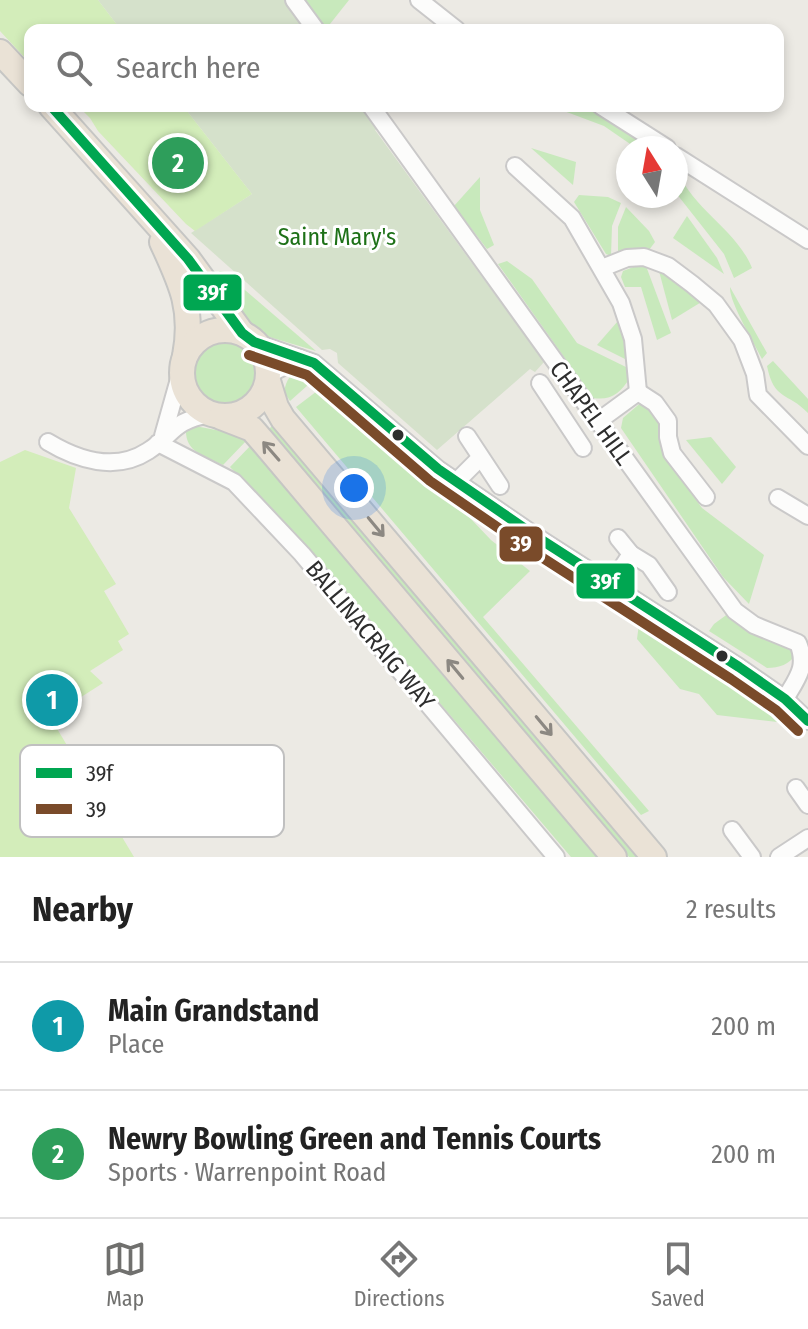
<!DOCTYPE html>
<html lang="en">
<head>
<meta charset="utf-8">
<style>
  :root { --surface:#fff; --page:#f6f6f6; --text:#222; --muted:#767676; --line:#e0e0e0; --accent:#70706e }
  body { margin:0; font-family:"Fira Sans Condensed",sans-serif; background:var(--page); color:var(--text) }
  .compass { position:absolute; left:616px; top:136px; width:72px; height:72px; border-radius:50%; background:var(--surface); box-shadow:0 4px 12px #0003; rotate:349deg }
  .you { position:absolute; left:354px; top:488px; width:28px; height:28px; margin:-20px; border:6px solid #fff; border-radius:50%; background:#1a73e8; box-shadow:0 0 0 12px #1a73e833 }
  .badge { display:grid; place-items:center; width:52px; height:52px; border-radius:50%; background:var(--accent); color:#fff; font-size:26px; font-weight:700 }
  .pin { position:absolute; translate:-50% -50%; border:4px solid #fff; box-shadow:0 2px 8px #0006 }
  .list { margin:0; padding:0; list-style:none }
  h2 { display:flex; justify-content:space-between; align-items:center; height:104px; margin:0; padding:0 32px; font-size:34px }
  h2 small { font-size:26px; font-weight:400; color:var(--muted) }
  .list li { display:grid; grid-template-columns:52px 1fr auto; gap:24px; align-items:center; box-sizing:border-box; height:128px; padding:0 32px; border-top:2px solid var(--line) }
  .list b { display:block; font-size:30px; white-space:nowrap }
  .list p { margin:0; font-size:26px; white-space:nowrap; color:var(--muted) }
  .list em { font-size:26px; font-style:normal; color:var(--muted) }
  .icon { flex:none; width:44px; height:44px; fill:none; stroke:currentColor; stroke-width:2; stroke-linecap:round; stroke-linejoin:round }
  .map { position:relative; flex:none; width:808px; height:857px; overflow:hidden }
  .search { position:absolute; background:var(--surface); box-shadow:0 4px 12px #0003; left:24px; right:24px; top:24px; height:88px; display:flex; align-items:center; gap:20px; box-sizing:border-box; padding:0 28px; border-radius:16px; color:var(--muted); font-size:30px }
  .sheet { height:360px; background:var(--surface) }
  nav { display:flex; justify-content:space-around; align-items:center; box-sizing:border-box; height:112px; border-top:2px solid var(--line); background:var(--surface); font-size:22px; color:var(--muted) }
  nav a { display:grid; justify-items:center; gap:4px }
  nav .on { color:var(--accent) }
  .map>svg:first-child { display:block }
</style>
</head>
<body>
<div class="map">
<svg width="808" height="857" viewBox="0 0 808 857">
  <rect width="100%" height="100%" fill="#eceae4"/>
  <g fill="#c8e9bc">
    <path d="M305 0H349L326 29Z"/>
    <path d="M567 106H586L608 117 654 148H636L604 126 564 111Z"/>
    <path d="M531 148 576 162 573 185Z"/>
    <path d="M676 165C687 206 736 228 752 268L734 278 724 254 676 193Z"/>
    <path d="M480 177V210L494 245 487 249 454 206Z"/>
    <path d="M579 195 608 197 621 203 612 226 611 256 606 254 574 202Z"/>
    <path d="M626 207 649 231 655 242 649 250 618 256V227Z"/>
    <path d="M687 216 717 258 724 274 673 238Z"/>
    <path d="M507 261 532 279 577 343 628 368 630 378C620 393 611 401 593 398L498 264Z"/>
    <path d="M636 266H646L671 333 657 340 641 287H625L621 277 623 271Z"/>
    <path d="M220 271 224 272 316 351 266 336 246 323 212 277Z"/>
    <path d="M659 271 677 281 703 301 672 320Z"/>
    <path d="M730 287 767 353 762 359C754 342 729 302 730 287Z"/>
    <path d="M618 321 629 357 627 360 597 345Z"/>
    <circle cx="226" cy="370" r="34"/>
    <path d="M773 361 808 399V413C788 392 774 401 767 366Z"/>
    <path d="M303 368 310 369 317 377 290 401 284 392C286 380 291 372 303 368Z"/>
    <path d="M325 385 430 476 491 540 530 571 483 617 649 811 641 815 296 407Z"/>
    <path d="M644 400 663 422 661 439 665 457 702 508 764 555 749 604 723 577 621 428 623 418Z"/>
    <path d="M277 421 644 857H629L269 429Z"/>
    <path d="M190 425 221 431 247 440 223 465C206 457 185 452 186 430Z"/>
    <path d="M711 437 736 467 722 484 686 440Z"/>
    <path d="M253 443 416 644 597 857H571L317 559 230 467Z"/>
    <path d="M584 574 625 600 627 607 618 611 579 584 578 578Z"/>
    <path d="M729 613 790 648 795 655C790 664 779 668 767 668L709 631 714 624Z"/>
    <path d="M647 619 657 621 754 686 795 724 717 715 699 694 680 689 637 639 639 624Z"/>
  </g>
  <g fill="#d5e1cb">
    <path d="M98 0H286L307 30H121Z"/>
    <path d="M183 106H361L377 129 375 130 544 362 535 372 530 369 437 450 338 363 337 353 330 349 322 350 191 233 252 194Z"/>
  </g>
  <g fill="#d3edba">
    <path d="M0 0H98L121 30H30V58H25L0 31Z"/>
    <path d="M78 106H183L252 194 195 231 186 224 98 131 90 118Z"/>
    <path d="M25 450 76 468 69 508 116 584 104 591 129 634 118 641 123 650 90 671 103 683 50 717 134 857H0V462Z"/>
  </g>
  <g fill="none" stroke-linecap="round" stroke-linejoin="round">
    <defs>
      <g id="minor">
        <path d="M294 0 316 30"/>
        <path d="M419 0 457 30"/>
        <path d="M371 106 735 611 754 625 798 643C808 667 797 678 785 699"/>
        <path d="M601 106 667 148"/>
        <path d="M676 156 808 240"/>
        <path d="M515 166 572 218 621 303 633 339 638 392 597 422"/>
        <path d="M602 268 627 258 644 257 668 266 692 284 716 304 742 340 755 374 758 395 808 446"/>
        <path d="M254 342 314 363 438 469 540 539 739 667 785 699 808 721"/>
        <path d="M268 375 300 358"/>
        <path d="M540 383 583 448"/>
        <path d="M638 392 655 403 668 421V437L672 453 706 497"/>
        <path d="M163 436 181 372"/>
        <path d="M467 436 500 486"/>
        <path d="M48 442C78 460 116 472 148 451 176 433 170 422 210 414"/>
        <path d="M158 443 234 482 302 554 556 857"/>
        <path d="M456 482 480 458"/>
        <path d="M778 498 808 516"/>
        <path d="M618 538 631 554 649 565 668 592"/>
        <path d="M611 584 631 554"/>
        <path d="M796 788 808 805"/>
        <path d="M732 830 752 857"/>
        <path d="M779 857 808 838"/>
      </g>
      <g id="highway">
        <path d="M0 52 30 84"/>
        <path d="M51 106 188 259 242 333"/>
        <path d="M162 242C181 283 194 309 185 356"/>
        <circle cx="225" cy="373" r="43"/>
        <path d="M268 381 276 407 283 419 654 857"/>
        <path d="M221 417 252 429 265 444 614 857"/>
      </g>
    </defs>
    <use href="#minor" stroke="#cac9c9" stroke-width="20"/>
    <use href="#highway" stroke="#c6c6c4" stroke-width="28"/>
    <use href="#minor" stroke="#fcfcfb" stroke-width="16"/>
    <use href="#highway" stroke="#eae2d6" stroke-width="24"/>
    <defs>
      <path id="bus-1" d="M51 106 188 259 242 333 254 342 314 363 438 469 540 539 739 667 785 699 808 721"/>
      <path id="bus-2" d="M249 355 307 375 430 481 532 551 731 679 776 710 798 731"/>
    </defs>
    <use href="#bus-1" stroke="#fff" stroke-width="16"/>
    <use href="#bus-2" stroke="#fff" stroke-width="16"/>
    <use href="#bus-1" stroke="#00a651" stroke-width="10"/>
    <use href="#bus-2" stroke="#7a4b2a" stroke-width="10"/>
  </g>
  <defs><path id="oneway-shaft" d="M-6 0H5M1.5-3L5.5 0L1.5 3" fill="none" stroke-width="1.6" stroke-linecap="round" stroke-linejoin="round" transform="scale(2)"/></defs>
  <g stroke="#8c8882">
    <use href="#oneway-shaft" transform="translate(271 451) rotate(-131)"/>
    <use href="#oneway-shaft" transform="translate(376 527) rotate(50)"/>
    <use href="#oneway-shaft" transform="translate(455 669) rotate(-130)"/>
    <use href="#oneway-shaft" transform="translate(544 726) rotate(50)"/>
  </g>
  <g fill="#2e2e2e" stroke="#fff" stroke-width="3">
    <circle cx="398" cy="435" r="7"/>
    <circle cx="722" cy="656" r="7"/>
  </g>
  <g text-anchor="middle" stroke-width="6" stroke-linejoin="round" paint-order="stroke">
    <g font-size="24" fill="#1e7118" stroke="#fff">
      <text x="337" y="245">Saint Mary's</text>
    </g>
    <g font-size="24" fill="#2e2e2e" stroke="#fff">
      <text transform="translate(591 413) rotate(54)" y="8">CHAPEL HILL</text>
      <text transform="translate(370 635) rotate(50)" y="8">BALLINACRAIG WAY</text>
    </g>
  </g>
  <rect x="20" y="745" width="264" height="92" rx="12" fill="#fff" stroke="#c0c0c0" stroke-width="2"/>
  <rect x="36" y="768" width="36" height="10" fill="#00a651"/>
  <rect x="36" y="804" width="36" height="10" fill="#7a4b2a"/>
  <g font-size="22" fill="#2e2e2e">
    <text x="86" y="781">39f</text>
    <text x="86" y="817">39</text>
  </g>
  <g stroke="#fff" stroke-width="3">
    <rect x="182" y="273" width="61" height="39" rx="8" fill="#00a651"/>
    <rect x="498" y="525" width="46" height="38" rx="8" fill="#7a4b2a"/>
    <rect x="575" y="562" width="61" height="38" rx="8" fill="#00a651"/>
  </g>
  <g font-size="22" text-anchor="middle" font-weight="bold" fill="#fff">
    <text x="212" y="300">39f</text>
    <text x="521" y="551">39</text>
    <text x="605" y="589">39f</text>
  </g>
</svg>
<svg class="compass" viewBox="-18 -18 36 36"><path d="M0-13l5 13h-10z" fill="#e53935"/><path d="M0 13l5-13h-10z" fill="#767676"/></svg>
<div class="you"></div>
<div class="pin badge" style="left:52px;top:700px;background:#0f9aa8">1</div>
<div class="pin badge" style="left:178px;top:163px;background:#2e9e5b">2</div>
<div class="search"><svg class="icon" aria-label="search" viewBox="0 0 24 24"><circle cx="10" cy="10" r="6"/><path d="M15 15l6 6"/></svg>Search here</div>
</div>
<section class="sheet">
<h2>Nearby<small>2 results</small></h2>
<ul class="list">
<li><span class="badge" style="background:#0f9aa8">1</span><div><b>Main Grandstand</b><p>Place</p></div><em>200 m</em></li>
<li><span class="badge" style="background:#2e9e5b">2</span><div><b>Newry Bowling Green and Tennis Courts</b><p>Sports · Warrenpoint Road</p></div><em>200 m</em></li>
</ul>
</section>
<nav>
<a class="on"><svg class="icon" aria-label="map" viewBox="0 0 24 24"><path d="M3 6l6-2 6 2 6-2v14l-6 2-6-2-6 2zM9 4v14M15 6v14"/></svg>Map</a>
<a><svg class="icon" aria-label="directions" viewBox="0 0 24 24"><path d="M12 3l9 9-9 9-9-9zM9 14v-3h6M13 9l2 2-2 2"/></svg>Directions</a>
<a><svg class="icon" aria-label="saved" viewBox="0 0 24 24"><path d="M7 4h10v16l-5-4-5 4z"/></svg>Saved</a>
</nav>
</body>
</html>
